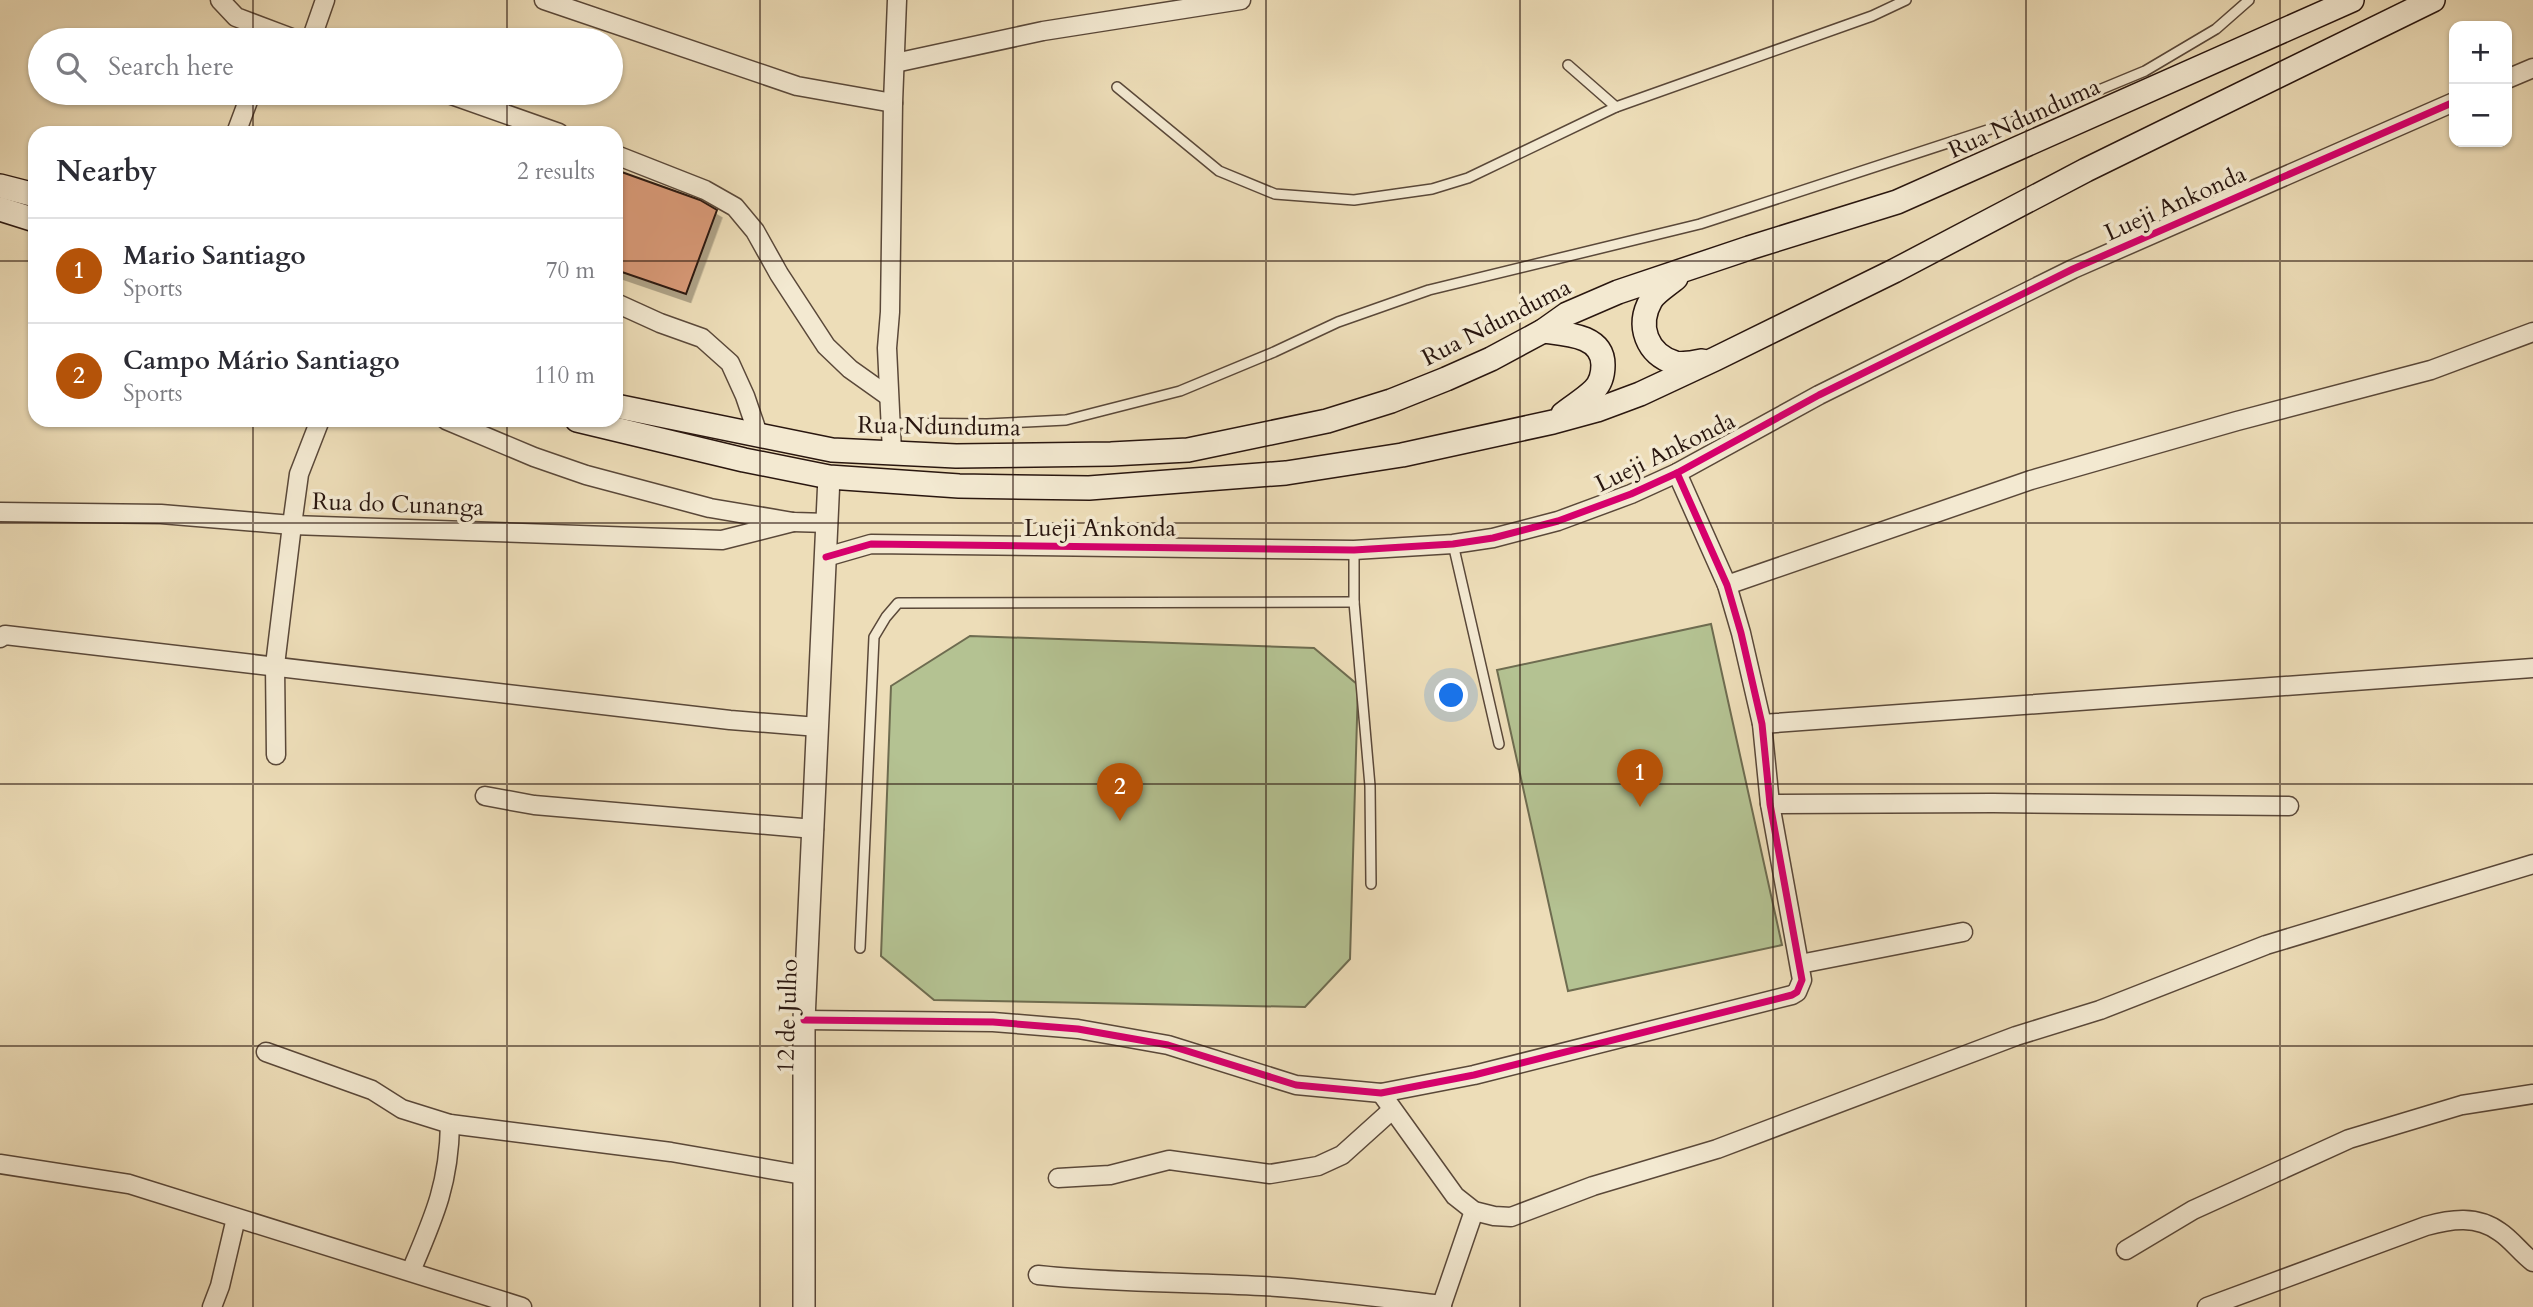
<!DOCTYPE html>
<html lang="en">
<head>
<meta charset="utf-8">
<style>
  :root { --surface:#fff; --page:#f7f7f7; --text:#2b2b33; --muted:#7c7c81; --line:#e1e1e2; --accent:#b45309 }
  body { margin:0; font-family:Cardo,serif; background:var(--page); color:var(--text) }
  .controls { position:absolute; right:21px; top:21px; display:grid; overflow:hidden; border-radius:14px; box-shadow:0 2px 5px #0004 }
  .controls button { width:63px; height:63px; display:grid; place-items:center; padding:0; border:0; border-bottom:2px solid var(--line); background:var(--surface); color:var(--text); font:35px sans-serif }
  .you { position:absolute; left:1452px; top:696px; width:24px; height:24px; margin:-18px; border:5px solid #fff; border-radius:50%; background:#1a73e8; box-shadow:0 0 0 10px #1a73e833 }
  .badge { display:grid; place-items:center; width:46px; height:46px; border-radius:50%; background:var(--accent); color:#fff; font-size:23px; font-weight:700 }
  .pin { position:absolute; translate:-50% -58px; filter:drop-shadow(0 2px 4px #0008) }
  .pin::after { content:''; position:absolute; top:37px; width:24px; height:21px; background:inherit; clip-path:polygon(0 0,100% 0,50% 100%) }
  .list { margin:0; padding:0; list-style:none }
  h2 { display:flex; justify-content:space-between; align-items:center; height:91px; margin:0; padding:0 28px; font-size:30px }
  h2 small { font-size:23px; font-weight:400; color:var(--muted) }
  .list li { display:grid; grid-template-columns:46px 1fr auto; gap:21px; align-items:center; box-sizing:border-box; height:105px; padding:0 28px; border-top:2px solid var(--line) }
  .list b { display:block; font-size:26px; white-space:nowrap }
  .list p { margin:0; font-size:23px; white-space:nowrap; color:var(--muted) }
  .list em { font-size:23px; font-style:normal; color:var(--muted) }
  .icon { flex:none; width:38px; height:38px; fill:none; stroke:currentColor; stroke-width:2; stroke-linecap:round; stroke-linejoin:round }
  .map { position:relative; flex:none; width:2533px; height:1307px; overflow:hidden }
  .search { position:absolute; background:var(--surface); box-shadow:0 2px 5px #0004; left:28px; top:28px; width:595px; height:77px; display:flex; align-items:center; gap:18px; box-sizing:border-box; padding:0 24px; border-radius:38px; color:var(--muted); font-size:26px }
  .panel { position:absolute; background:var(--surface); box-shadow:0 2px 5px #0004; left:28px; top:126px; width:595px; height:301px; border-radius:21px }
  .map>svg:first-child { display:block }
</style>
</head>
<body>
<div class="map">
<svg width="2533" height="1307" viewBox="0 0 2533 1307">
  <defs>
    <filter id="shadow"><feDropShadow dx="4.5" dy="8" stdDeviation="0" flood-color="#0004"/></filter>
  </defs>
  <rect width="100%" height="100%" fill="#edddb8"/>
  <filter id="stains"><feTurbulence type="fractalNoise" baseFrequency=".00286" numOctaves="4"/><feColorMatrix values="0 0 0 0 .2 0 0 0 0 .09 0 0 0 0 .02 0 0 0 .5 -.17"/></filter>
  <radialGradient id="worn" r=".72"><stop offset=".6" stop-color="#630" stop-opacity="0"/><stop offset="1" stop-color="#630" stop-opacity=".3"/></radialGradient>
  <g fill="#b4c292" stroke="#6e6c50" stroke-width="2">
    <path d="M1711 624 1782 945 1568 991 1497 670Z"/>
    <path d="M970 636 1314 648 1358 685 1350 959 1305 1007 934 1000 881 956 891 686Z"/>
  </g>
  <path fill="#da9a78" stroke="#29160f" stroke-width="2" filter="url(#shadow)" d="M616 170 700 200 717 210 686 294 616 270Z"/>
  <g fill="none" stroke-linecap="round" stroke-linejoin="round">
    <defs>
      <g id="service">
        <path d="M1568 65 1616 107"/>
        <path d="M1117 87 1219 171 1275 194 1354 200 1432 189 1468 178 1616 107 1872 16 1906 0"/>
        <path d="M890 423 987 424 1066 420 1180 391 1274 352 1338 322 1429 290 1700 224 2058 107 2145 71 2216 29 2249 0"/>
        <path d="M1453 544 1499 744"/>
        <path d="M1354 550V602L1370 786 1371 884"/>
        <path d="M860 948 874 637 886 617 898 603 1354 602"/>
      </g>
      <g id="minor">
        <path d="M220 0 236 17 297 40"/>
        <path d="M544 0 797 86 893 103"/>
        <path d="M311 40 325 0"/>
        <path d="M895 63 1043 31 1241 0"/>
        <path d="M2507 79 2533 68"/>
        <path d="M446 93 559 133"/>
        <path d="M236 133 251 93"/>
        <path d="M616 155 705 190 735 207 755 231 779 274 826 346 850 369 888 396"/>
        <path d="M616 303 660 323 702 338 730 363 745 396 759 437"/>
        <path d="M446 420 534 457 586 475 710 508 793 522 828 523"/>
        <path d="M892 452 887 348 890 312 893 103 897 0"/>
        <path d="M0 512 161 514 292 525 722 540 793 522"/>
        <path d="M826 557 871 544 1354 550 1453 544 1493 538 1558 521 1631 494 1677 473 1819 395 2073 269 2454 102"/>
        <path d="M1727 585 2031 480 2237 421 2431 370 2533 332"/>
        <path d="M0 638 5 635 730 720 818 727"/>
        <path d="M1762 724 2533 668"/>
        <path d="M276 755 275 665 292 525 299 474 320 420"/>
        <path d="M485 796 534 805 814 829"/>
        <path d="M1770 804 1993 803 2289 806"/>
        <path d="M1800 964 1963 932"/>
        <path d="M804 1020 993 1022 1078 1029 1168 1045 1296 1085 1381 1093 1474 1075 1792 995 1797 992 1802 980 1770 804 1762 724 1741 633 1727 585 1677 473"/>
        <path d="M266 1052 372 1090 402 1109 450 1124 671 1152 803 1175"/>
        <path d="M1381 1093 1455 1196 1474 1211 1494 1216 1511 1217 1593 1186 1717 1149 2016 1036 2100 1010 2266 945 2533 864"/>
        <path d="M0 1164 129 1184 522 1307"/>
        <path d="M1058 1178 1110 1175 1169 1160 1270 1174 1318 1166 1342 1155 1392 1110"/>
        <path d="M2126 1250 2193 1210 2349 1139 2462 1105 2533 1094"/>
        <path d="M411 1271C434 1217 449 1184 450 1124"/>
        <path d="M1038 1275C1113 1283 1187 1282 1262 1286 1322 1289 1382 1298 1442 1305"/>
        <path d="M212 1307 220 1286 236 1218"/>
        <path d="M1441 1307 1474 1211"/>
        <path d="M2207 1307 2426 1226C2451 1219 2477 1215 2500 1232 2512 1240 2521 1253 2533 1262"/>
      </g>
      <path id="tertiary" d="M804 1307V1020L829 477"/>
      <g id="secondary">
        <path d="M0 186 35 195"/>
        <path d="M0 209 35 220"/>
        <path d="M1676 278C1668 285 1656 292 1651 300 1636 326 1647 354 1675 363 1683 365 1694 362 1702 361"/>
        <path d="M1543 331C1566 334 1603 335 1603 365 1603 375 1601 383 1594 390 1585 399 1573 406 1563 414"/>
        <path d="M616 406 832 450 956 456 1111 454 1188 450 1327 421 1391 401 1446 379 1491 359 1543 331 1567 314 1618 292 1749 248 1897 202 2352 0"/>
        <path d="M577 420 744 460 829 477 959 486 1089 488 1286 473 1402 455 1553 422 1597 410 1640 394 1715 359 1894 271 2086 170 2433 0"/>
      </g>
    </defs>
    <use href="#service" stroke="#5a4839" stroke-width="12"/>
    <use href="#minor" stroke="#5a4839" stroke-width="21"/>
    <use href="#tertiary" stroke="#5a4839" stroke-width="24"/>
    <use href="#secondary" stroke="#29160f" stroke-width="26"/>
    <use href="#service" stroke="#f3e9d1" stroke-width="9"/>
    <use href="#minor" stroke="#f3e9d1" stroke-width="18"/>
    <use href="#tertiary" stroke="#f3e9d1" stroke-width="21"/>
    <use href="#secondary" stroke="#f3e9d1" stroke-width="23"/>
    <defs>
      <g id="cycleway">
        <path d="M826 557 871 544 1354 550 1453 544 1493 538 1558 521 1631 494 1677 473 1819 395 2073 269 2454 102"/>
        <path d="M804 1020 993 1022 1078 1029 1168 1045 1296 1085 1381 1093 1474 1075 1792 995 1797 992 1802 980 1770 804 1762 724 1741 633 1727 585 1677 473"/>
      </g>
    </defs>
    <use href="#cycleway" stroke="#f3e9d1" stroke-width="11"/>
    <use href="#cycleway" stroke="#d6006c" stroke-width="7"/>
  </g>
  <path fill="none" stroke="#29160f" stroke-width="2" stroke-opacity="0.55" d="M253 0V40M507 0V40M760 0V1307M1013 0V1307M1266 0V1307M1520 0V1307M1773 0V1307M2026 0V1307M2280 0V1307M253 93V133M507 93V133M0 261H35M616 261H2533M253 420V1307M507 420V1307M0 523H2533M0 784H2533M0 1046H2533"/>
  <g text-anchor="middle" stroke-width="7" stroke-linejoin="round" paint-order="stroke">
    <g font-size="24" fill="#29160f" stroke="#f3e9d1">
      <text transform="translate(2024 118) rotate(-24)" y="8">Rua Ndunduma</text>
      <text transform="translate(2175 203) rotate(-24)" y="8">Lueji Ankonda</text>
      <text transform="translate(1496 322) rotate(-27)" y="8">Rua Ndunduma</text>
      <text transform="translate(939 426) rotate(1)" y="8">Rua Ndunduma</text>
      <text transform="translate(1665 452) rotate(-26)" y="8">Lueji Ankonda</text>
      <text transform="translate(398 504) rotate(2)" y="8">Rua do Cunanga</text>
      <text x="1100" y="536">Lueji Ankonda</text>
      <text transform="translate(787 1016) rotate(-88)" y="8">12 de Julho</text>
    </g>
  </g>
  <rect width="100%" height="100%" filter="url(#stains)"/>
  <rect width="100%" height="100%" fill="url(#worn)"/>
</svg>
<div class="controls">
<button>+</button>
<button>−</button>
</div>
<div class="you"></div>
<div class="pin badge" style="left:1640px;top:807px">1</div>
<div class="pin badge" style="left:1120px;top:821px">2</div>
<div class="search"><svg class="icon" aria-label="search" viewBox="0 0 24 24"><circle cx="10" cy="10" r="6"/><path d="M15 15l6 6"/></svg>Search here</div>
<section class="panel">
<h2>Nearby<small>2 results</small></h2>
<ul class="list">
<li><span class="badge">1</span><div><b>Mario Santiago</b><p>Sports</p></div><em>70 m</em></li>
<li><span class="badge">2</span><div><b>Campo Mário Santiago</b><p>Sports</p></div><em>110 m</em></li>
</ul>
</section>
</div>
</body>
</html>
